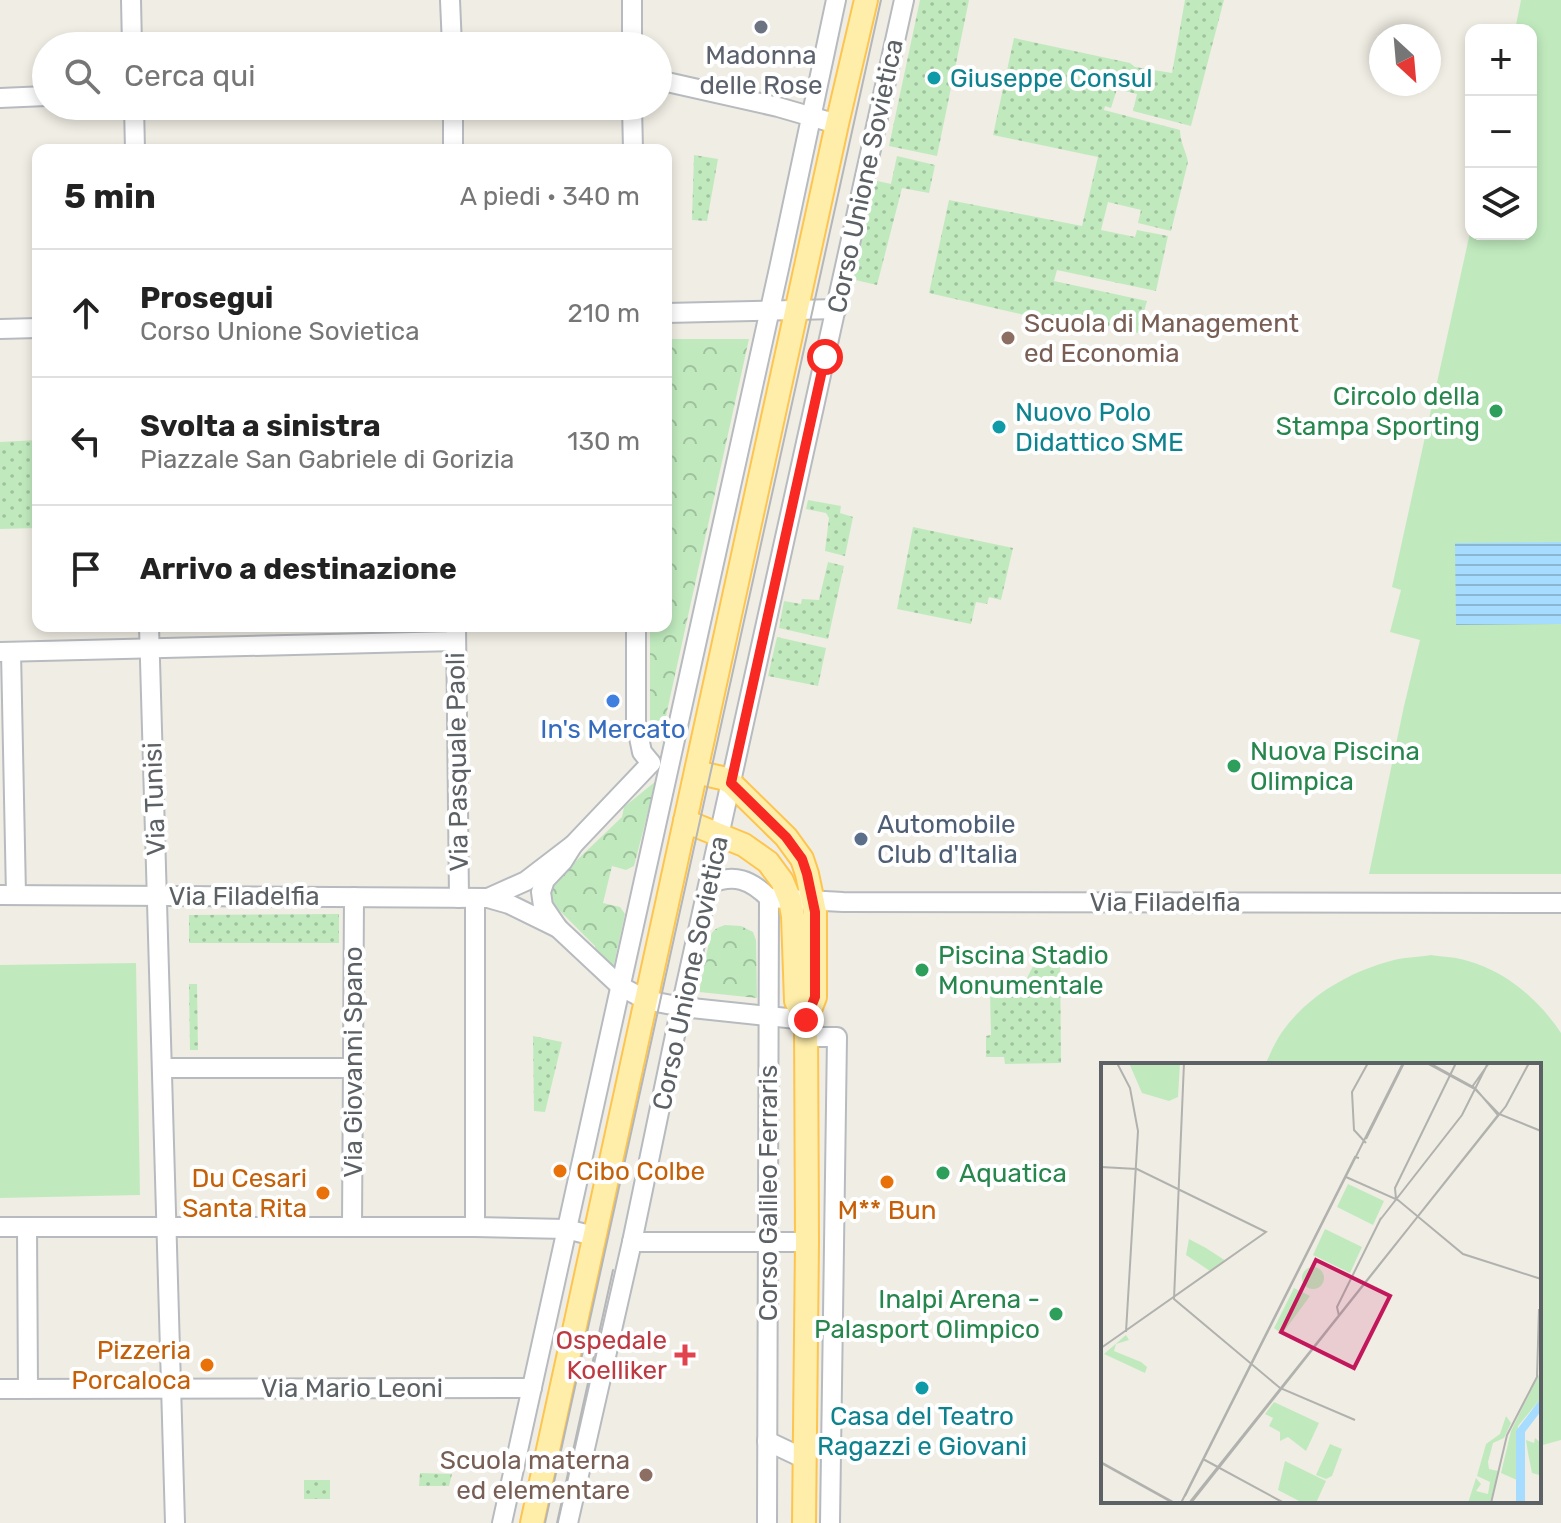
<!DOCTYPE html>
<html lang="it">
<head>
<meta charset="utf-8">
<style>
  :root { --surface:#fff; --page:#f2f2f2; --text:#222; --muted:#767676; --line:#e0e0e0 }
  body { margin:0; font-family:Rubik,sans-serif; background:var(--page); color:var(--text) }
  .controls { position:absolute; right:24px; top:24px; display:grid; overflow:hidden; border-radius:16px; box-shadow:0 4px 12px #0003 }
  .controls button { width:72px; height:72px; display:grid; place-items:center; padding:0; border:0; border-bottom:2px solid var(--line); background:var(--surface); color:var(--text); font:40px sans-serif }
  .compass { position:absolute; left:1369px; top:24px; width:72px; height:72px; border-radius:50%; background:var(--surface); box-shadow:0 4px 12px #0003; rotate:154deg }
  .stop { position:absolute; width:24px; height:24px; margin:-18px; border:6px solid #f82922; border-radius:50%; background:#fff }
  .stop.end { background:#f82922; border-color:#fff; box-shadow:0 2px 8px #0008 }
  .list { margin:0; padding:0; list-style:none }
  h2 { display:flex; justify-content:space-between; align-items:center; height:104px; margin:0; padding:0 32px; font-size:34px }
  h2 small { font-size:26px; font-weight:400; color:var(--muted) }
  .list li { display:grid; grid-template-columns:52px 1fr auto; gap:24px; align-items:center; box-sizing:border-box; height:128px; padding:0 32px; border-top:2px solid var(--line) }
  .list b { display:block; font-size:30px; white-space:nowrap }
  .list p { margin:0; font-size:26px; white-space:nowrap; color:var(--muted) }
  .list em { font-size:26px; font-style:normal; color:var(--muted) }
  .icon { flex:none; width:44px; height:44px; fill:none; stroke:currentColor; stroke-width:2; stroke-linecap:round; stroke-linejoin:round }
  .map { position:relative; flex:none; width:1561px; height:1523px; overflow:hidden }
  .search { position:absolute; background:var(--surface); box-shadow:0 4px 12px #0003; left:32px; top:32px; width:640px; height:88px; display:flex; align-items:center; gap:20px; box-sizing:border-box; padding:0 28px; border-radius:44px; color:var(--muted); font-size:30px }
  .panel { position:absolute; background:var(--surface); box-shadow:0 4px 12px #0003; left:32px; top:144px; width:640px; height:488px; border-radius:16px }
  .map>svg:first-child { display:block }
</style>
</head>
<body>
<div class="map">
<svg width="1561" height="1523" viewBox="0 0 1561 1523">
  <defs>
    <pattern id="grass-dots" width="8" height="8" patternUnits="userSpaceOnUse" patternTransform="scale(2)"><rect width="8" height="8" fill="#c0eabe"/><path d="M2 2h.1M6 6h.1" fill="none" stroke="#9fc19e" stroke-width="1.8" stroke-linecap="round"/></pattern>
    <pattern id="forest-crowns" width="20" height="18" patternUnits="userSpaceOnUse" patternTransform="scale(2)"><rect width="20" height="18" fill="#c0eabe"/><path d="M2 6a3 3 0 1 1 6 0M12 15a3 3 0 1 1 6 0" fill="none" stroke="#9fc19e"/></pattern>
    <pattern id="water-rules" width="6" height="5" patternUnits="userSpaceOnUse" patternTransform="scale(2)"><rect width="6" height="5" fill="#a5dcff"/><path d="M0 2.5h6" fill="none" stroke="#8ab6d2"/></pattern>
  </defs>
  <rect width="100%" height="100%" fill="#f0ede4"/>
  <g fill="url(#grass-dots)">
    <path d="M920 0H969L937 156 889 146Z"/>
    <path d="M1185 0H1224L1191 126 1133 111 1137 94 1117 89 1111 108 1105 106 1104 110 1180 130C1180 142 1186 151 1188 162L1171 231 1138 223 1141 210 1108 202 1101 230 1135 237 1137 230 1168 236 1156 291 1057 270 1054 281 1147 301 1138 333 1073 318 1059 323 929 293 949 200 1082 226 1098 157 993 135 1014 38 1130 63 1135 67 1172 73Z"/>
    <path d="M694 155 718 159 707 221 692 220Z"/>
    <path d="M897 156 935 165 929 193 902 188 877 285 851 279 873 180 891 184Z"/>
    <path d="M38 440V528L0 529V442Z"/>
    <path d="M808 500 841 506 840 513 853 517 845 556 825 551 829 518 826 513 806 509Z"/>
    <path d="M913 527 1013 548 1001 600 989 597 987 604 976 602 971 624 897 609Z"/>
    <path d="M828 562 844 566 828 639 779 628 784 601 801 604 802 599 819 600Z"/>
    <path d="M777 637 826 648 818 686 768 676Z"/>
    <path d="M339 914V943H189V915Z"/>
    <path d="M1042 948H1060L1061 1063 1005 1064 1004 1057H986V1036L991 1035 990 992H997V982H1013L1023 986Z"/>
    <path d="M189 984H197L198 1050H190Z"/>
    <path d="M533 1036 562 1042 545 1112 534 1111Z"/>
    <path d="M420 1473 452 1474 449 1486H419Z"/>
    <rect x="304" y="1480" width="26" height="19"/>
  </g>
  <g fill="url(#forest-crowns)">
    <path d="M666 339H749L662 734 650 732V626H666Z"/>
    <path d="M656 781 634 866 626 870 612 866 603 903 620 907 625 914 613 969 596 955 595 946 552 903 550 888 552 884 622 817 624 807Z"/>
    <path d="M725 925 741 926 753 932 756 940 757 998 699 992 710 937C713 929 717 928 725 925Z"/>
  </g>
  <g fill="#c0eabe">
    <path d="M1521 0H1561V874H1369L1404 706 1420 640 1390 632 1401 590 1392 587 1471 228V234H1531V30H1515Z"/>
    <path d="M1431 955C1443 957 1457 957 1468 961 1507 972 1539 1000 1561 1033V1440L1539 1446V1065H1265C1270 1054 1275 1042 1282 1032 1308 995 1351 971 1394 960 1406 957 1419 957 1431 955Z"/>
    <path d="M136 963 140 1195 0 1198V965Z"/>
  </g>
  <path fill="url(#water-rules)" d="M1561 542V624L1456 625 1455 543Z"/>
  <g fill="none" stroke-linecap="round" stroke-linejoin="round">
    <defs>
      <g id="minor">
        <path d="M131 0 132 46"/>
        <path d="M450 0 452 46"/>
        <path d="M632 0V46"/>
        <path d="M658 80 778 107 837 124"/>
        <path d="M0 98 46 96"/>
        <path d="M134 106 135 150"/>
        <path d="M453 106V150"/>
        <path d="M632 106 633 150"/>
        <path d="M666 313 837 309"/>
        <path d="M0 329 38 328"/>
        <path d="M149 626 175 1523"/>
        <path d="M456 626 459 898"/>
        <path d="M636 626V723L642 752 651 763"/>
        <path d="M0 652 456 641"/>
        <path d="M11 652 16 895"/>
        <path d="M573 845 563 861 545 880 541 892 543 906 558 928 620 986 646 1000 682 1007 806 1020"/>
        <path d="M710 884C734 873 751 880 769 898"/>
        <path d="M0 895 488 898 509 904 558 928"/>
        <path d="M488 898 526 881 573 845 651 763"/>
        <path d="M769 898 843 902 1561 903"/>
        <path d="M806 1037H837L830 1523"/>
        <path d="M162 1068H353"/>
        <path d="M0 1227H475L566 1229 594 1236"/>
        <path d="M27 1227 28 1389"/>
        <path d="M352 1227 354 897"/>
        <path d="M475 1227V898"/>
        <path d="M632 1242H807"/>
        <path d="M0 1389 532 1388"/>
        <path d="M767 1441 805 1459"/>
        <path d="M502 1523 780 264 836 0"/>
        <path d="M568 1523 632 1242 678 1021 904 0"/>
        <path d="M767 1523 769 898"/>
      </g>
      <g id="major">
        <path d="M696 772 722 778 731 783 786 837 802 859 807 874 815 912V997L806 1020 807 1242 804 1523"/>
        <path d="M685 821 744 845 768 862 782 881 790 900 793 916 796 1001 806 1020"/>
        <path d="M532 1523 837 124 866 0"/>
      </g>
    </defs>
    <use href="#minor" stroke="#b7bbbf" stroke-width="22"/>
    <use href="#major" stroke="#fdc54f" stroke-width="26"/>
    <use href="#minor" stroke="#fff" stroke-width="18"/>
    <use href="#major" stroke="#fea" stroke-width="22"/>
    <g stroke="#b5b6b7" stroke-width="2">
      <path d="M545 1523 881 0"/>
      <path d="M557 1523 613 1270"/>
    </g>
  </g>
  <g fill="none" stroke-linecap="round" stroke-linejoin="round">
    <path stroke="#f82922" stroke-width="10" d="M806 1020 815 997V912L807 874 802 859 786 837 731 783 825 357"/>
  </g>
  <circle fill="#6b7280" stroke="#fff" stroke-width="3" cx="761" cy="27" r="8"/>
  <g fill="#0f9aa8" stroke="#fff" stroke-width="3">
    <circle cx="934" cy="78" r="8"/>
    <circle cx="999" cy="427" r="8"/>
    <circle cx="922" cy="1388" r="8"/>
  </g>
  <g fill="#8d6e63" stroke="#fff" stroke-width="3">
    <circle cx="1008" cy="338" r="8"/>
    <circle cx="646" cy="1475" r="8"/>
  </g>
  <g fill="#2e9e5b" stroke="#fff" stroke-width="3">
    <circle cx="1496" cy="411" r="8"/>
    <circle cx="1234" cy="766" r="8"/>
    <circle cx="922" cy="970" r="8"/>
    <circle cx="943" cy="1173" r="8"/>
    <circle cx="1056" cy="1314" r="8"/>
  </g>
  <circle fill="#3f7fe0" stroke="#fff" stroke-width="3" cx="613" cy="701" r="8"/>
  <circle fill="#5c6f8a" stroke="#fff" stroke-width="3" cx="861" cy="839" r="8"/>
  <g fill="#e8710a" stroke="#fff" stroke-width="3">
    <circle cx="560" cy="1171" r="8"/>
    <circle cx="887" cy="1182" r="8"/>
    <circle cx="323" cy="1193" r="8"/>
    <circle cx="207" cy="1365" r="8"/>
  </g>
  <path fill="#e0444e" stroke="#fff" stroke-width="3" d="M681 1343h8v8h8v8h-8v8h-8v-8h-8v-8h8z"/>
  <g text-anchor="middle" stroke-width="8" stroke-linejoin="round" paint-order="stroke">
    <g font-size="26" fill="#5b616d" stroke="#fff">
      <text x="761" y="64">Madonna<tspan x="761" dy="30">delle Rose</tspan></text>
    </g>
    <g font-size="26" fill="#0d838f" stroke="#fff" text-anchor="start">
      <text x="950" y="87">Giuseppe Consul</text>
      <text x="1015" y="421">Nuovo Polo<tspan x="1015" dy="30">Didattico SME</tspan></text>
      <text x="922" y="1425" text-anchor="middle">Casa del Teatro<tspan x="922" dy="30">Ragazzi e Giovani</tspan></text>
    </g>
    <g font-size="26" fill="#5c6166" stroke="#fff">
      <text transform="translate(865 176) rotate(-78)" y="9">Corso Unione Sovietica</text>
      <text transform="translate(457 762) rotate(-91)" y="9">Via Pasquale Paoli</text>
      <text transform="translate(154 799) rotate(-92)" y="9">Via Tunisi</text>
      <text x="244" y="905">Via Filadelfia</text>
      <text x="1165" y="911">Via Filadelfia</text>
      <text transform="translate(690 973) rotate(-78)" y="9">Corso Unione Sovietica</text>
      <text transform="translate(353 1062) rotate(-90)" y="9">Via Giovanni Spano</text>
      <text transform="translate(768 1193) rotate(-90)" y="9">Corso Galileo Ferraris</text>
      <text x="352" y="1397">Via Mario Leoni</text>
    </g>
    <g font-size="26" fill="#785e54" stroke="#fff" text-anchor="start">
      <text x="1024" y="332">Scuola di Management<tspan x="1024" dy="30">ed Economia</tspan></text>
      <text x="630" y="1469" text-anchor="end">Scuola materna<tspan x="630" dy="30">ed elementare</tspan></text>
    </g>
    <g font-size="26" fill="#27864d" stroke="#fff" text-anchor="start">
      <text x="1480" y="405" text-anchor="end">Circolo della<tspan x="1480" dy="30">Stampa Sporting</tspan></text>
      <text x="1250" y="760">Nuova Piscina<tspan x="1250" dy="30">Olimpica</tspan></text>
      <text x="938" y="964">Piscina Stadio<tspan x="938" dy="30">Monumentale</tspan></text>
      <text x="959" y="1182">Aquatica</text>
      <text x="1040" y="1308" text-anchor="end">Inalpi Arena -<tspan x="1040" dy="30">Palasport Olimpico</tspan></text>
    </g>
    <g font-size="26" fill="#366cbe" stroke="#fff">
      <text x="613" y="738">In's Mercato</text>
    </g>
    <g font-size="26" fill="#4e5e75" stroke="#fff" text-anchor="start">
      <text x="877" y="833">Automobile<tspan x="877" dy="30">Club d'Italia</tspan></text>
    </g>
    <g font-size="26" fill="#c56008" stroke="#fff" text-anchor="end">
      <text x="576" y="1180" text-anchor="start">Cibo Colbe</text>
      <text x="307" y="1187">Du Cesari<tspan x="307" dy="30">Santa Rita</tspan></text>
      <text x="887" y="1219" text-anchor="middle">M** Bun</text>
      <text x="191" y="1359">Pizzeria<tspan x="191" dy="30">Porcaloca</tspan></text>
    </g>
    <g font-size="26" fill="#be3a42" stroke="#fff" text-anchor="end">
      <text x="667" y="1349">Ospedale<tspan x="667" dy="30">Koelliker</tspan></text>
    </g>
  </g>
  <g transform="translate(1101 1063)">
    <rect width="440" height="440" fill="#f0ede4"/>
    <path d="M28 0H79L77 34 68 38 41 30ZM247 121 283 138 272 162 236 144ZM224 166 261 184 249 210 212 192ZM88 176 105 185 125 198 109 208 85 192ZM25 272 28 277 15 281 13 288 40 299 46 304 44 310 3 291ZM440 307V335L417 363 416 417 400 410 410 368ZM405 353 410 360 403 375 392 380 387 399 388 406 397 408 389 440H367L375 415 380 421 375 428 387 431 389 419 376 413 385 381 399 371ZM184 398 225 418 215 440H202L177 427Z" fill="#c0eabe"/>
    <path d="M201 215a11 11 0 1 1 22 0a11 11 0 1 1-22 0ZM193 225 209 233 181 271 173 265ZM173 339 218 360 205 388 183 371 187 374 179 378V369L168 363 172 355 164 351ZM434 375 440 380 438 412 431 410 427 390 425 377 433 380ZM229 381 241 386 231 413 225 416 215 412Z" fill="#c0eabe"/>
    <path d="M440 335V348L424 369V440H415V368Z" fill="#a5dcff"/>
    <path fill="none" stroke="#b1b1ae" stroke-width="2" d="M16 0 29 25 37 68 25 269M83 0 73 236 179 325 254 357M326 0 374 26 398 51 440 68M371 24 388 0M265 76 303 0M265 80 253 67 251 29 267 0M0 104 36 106 165 169 0 285M245 114 297 137 362 191 440 216M295 136 294 125 355 0M279 157 361 52 387 0M238 253 236 244 280 155M102 396 183 440M0 399 74 440M0 400 72 440M84 433 302 0M80 440 254 94 258 95M88 440 405 43 428 0M90 440 397 52 374 25 328 0M390 440 406 372 436 314 438 246"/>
    <path fill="#c2185b" fill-opacity="0.15" stroke="#c2185b" stroke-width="4" d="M215 197 289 233 253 305 180 269Z"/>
    <rect width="440" height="440" fill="none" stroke="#5c6166" stroke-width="4"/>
  </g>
</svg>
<div class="controls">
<button>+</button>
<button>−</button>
<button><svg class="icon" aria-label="layers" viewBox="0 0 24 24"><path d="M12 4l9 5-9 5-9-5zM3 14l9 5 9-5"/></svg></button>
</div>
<svg class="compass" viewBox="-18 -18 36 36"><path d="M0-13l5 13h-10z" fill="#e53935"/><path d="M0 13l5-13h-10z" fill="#767676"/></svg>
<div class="stop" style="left:825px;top:357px"></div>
<div class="stop end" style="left:806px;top:1020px"></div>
<div class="search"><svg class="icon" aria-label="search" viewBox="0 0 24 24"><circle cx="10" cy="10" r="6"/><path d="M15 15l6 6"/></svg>Cerca qui</div>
<section class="panel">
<h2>5 min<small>A piedi · 340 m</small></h2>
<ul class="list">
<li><svg class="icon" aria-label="ahead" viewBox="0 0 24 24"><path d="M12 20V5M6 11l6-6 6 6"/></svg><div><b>Prosegui</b><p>Corso Unione Sovietica</p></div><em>210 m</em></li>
<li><svg class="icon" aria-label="left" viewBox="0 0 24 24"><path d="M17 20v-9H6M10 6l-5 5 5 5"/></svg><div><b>Svolta a sinistra</b><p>Piazzale San Gabriele di Gorizia</p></div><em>130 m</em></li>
<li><svg class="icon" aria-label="arrive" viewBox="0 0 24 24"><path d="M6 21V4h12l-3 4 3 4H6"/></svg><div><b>Arrivo a destinazione</b></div></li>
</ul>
</section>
</div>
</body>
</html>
